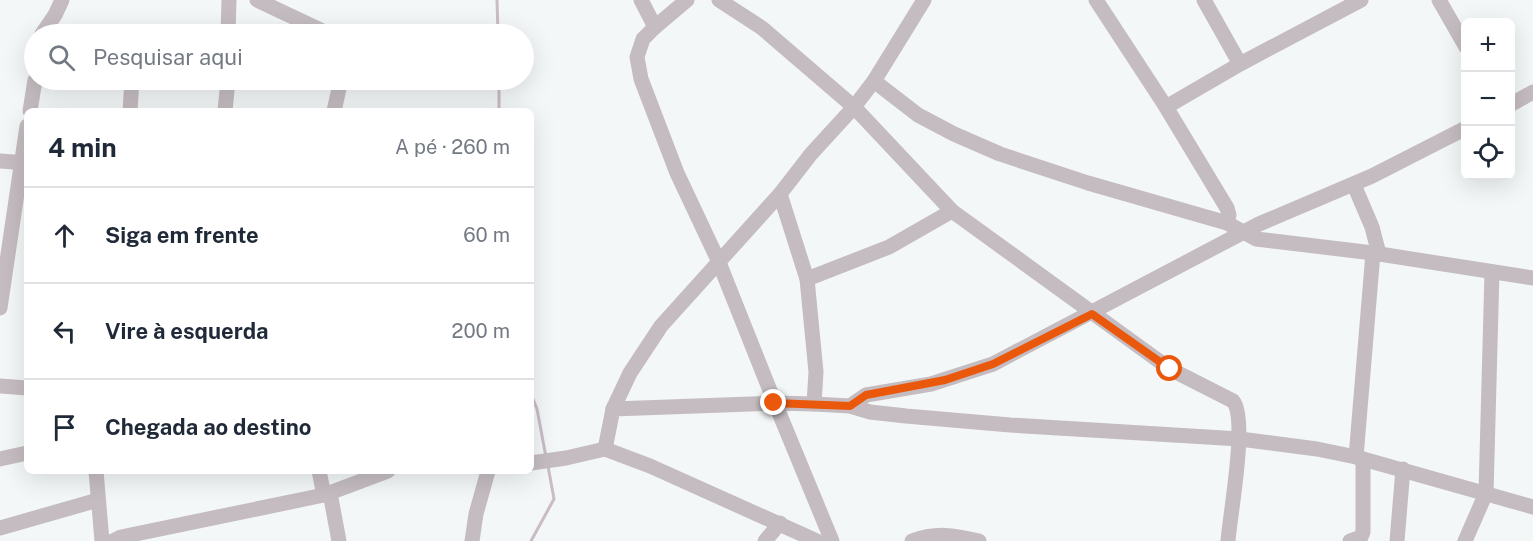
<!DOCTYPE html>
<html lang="pt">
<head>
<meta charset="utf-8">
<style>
  :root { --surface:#fff; --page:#f2f2f3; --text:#1f2937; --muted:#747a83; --line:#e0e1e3 }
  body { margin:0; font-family:"Public Sans",sans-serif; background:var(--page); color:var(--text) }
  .controls { position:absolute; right:18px; top:18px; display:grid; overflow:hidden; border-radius:9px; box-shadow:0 6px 24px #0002 }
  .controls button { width:54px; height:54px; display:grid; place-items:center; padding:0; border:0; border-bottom:2px solid var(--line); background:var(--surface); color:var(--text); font:30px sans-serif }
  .stop { position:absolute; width:18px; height:18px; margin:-14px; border:4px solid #ea580c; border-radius:50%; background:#fff }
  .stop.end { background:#ea580c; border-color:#fff; box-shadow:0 2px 6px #0008 }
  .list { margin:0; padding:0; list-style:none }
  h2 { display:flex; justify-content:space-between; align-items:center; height:78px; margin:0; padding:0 24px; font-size:26px }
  h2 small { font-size:20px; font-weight:400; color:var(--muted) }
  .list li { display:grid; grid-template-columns:39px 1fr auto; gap:18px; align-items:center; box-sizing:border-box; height:96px; padding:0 24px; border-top:2px solid var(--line) }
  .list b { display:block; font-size:22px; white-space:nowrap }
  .list em { font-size:20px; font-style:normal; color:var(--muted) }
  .icon { flex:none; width:33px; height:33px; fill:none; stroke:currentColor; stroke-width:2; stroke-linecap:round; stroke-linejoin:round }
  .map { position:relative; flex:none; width:1533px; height:541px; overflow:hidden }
  .search { position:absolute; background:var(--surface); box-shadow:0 6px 24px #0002; left:24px; top:24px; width:510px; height:66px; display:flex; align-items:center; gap:15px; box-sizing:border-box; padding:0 21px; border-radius:33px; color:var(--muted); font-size:22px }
  .panel { position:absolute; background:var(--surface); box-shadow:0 6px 24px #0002; left:24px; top:108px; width:510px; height:366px; border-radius:9px }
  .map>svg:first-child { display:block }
</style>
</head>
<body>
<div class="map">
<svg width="1533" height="541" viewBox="0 0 1533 541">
  <rect width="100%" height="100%" fill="#f4f7f7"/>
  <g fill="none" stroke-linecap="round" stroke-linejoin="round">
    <g stroke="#cabcc6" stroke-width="3">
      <path d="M497 0 498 34"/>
      <path d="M499 80V111"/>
      <path d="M531 394 537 409 546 457"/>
      <path d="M531 541 554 499 548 466"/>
    </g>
    <g stroke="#c4bcc0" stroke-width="15">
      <path d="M257 0 329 34"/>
      <path d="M641 0 655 27 643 39 637 57 641 79 677 173 718 260 775 403 832 541"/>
      <path d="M719 0 762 28 854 107 952 211 1170 369 1233 401C1248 419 1230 514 1228 541"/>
      <path d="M1096 0 1166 107 1227 208 1229 215 1227 223"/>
      <path d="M1204 0 1240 64"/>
      <path d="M1439 0 1466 47"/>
      <path d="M655 27 687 0"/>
      <path d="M42 34 55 15 62 0"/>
      <path d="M228 34 229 0"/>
      <path d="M405 80H408"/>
      <path d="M874 81 918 115 954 134 1000 154 1088 183 1227 223 1256 239 1373 253 1533 278"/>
      <path d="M1510 105 1533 92"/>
      <path d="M1166 107 1240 64 1361 0"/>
      <path d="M30 111 35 80"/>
      <path d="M130 111 132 80"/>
      <path d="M225 111 228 80"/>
      <path d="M334 111 341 80"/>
      <path d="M0 161 27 163"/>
      <path d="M1354 185 1372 227 1379 254"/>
      <path d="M780 194 807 279 816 372 814 404"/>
      <path d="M807 279 889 247 952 211"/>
      <path d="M0 308 27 126"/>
      <path d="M0 386 27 388"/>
      <path d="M850 406 866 395 931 384 993 364 1259 224 1372 176 1466 128"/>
      <path d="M613 409 630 373 661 326 780 194 811 154 854 107 874 81 924 0"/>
      <path d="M605 449 613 409 775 403 814 404 850 406 870 412 906 416 1010 425 1240 439 1317 449 1356 457 1533 507"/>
      <path d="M1356 457 1373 253"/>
      <path d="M0 459 27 453"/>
      <path d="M531 463 566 458 605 449 650 466 817 541"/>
      <path d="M96 471 102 541"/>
      <path d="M319 471 324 495"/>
      <path d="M330 493 339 541"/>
      <path d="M0 528 98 500"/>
      <path d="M113 541 121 537 324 495 388 471"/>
      <path d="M472 541 476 514 488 471"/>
      <path d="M765 541 780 523"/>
      <path d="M912 541C936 532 954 535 979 541"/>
      <path d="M1350 541 1361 537 1363 532V459"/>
      <path d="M1397 541 1403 469"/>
      <path d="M1465 541 1486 493 1492 272"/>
    </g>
  </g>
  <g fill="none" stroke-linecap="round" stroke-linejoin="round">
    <path stroke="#ea580c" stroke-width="8" d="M774 403 850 406 866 395 945 380 993 364 1092 314 1170 369"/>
  </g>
</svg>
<div class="controls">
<button>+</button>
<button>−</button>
<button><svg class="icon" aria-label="locate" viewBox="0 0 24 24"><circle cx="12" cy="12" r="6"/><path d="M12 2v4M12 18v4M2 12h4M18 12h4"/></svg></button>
</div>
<div class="stop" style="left:1170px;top:369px"></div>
<div class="stop end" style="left:774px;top:403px"></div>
<div class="search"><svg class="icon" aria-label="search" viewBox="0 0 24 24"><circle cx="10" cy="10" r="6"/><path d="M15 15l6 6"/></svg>Pesquisar aqui</div>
<section class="panel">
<h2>4 min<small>A pé · 260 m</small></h2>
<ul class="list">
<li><svg class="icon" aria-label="ahead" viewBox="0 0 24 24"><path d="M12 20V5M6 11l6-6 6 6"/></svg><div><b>Siga em frente</b></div><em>60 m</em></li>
<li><svg class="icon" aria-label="left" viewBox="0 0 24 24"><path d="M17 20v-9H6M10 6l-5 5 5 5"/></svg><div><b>Vire à esquerda</b></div><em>200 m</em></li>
<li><svg class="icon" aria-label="arrive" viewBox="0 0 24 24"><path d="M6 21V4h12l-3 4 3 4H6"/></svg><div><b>Chegada ao destino</b></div></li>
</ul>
</section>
</div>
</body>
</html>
